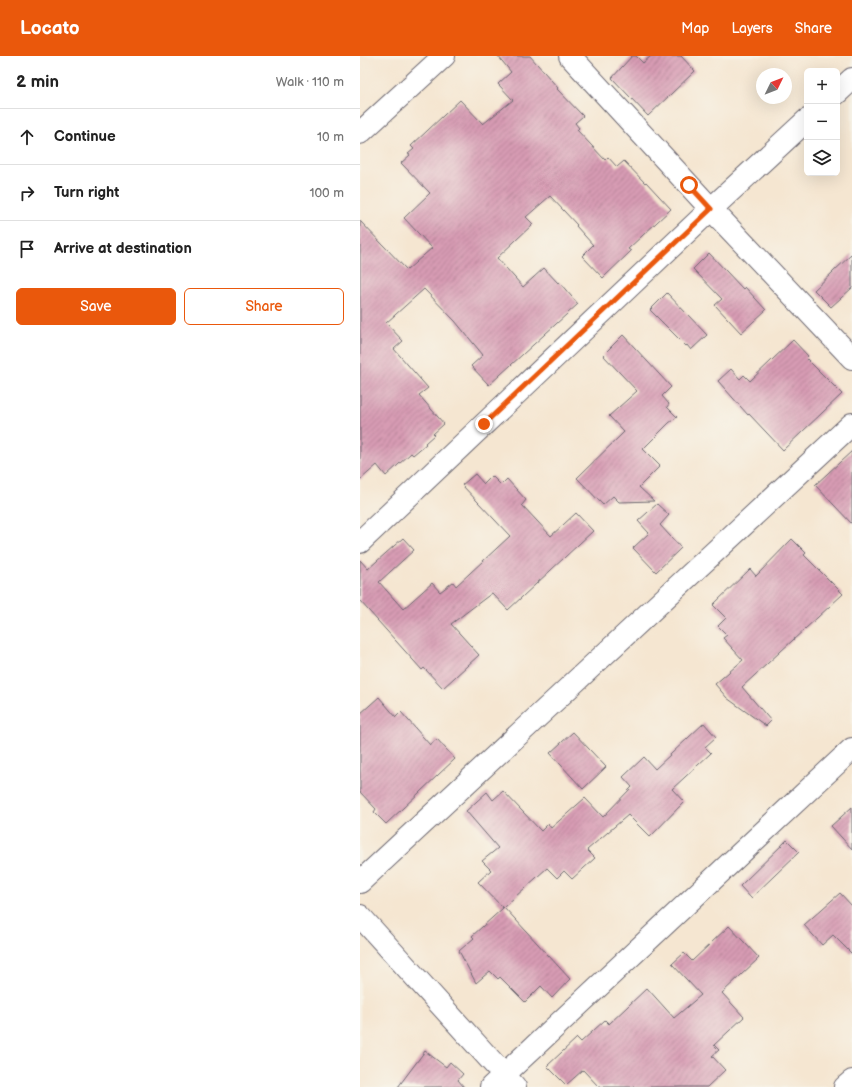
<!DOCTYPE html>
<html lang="en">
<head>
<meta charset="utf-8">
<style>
  :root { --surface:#fff; --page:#f6f6f6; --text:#222; --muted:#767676; --line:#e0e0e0; --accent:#ea580c }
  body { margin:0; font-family:"Balsamiq Sans",sans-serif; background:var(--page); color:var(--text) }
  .controls { position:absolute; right:12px; top:12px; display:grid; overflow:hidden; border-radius:6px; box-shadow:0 4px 16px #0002 }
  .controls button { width:36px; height:36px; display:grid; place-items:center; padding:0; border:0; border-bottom:1px solid var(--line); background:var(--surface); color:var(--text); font:20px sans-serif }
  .compass { position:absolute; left:396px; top:12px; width:36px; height:36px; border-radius:50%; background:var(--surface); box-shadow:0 4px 16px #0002; rotate:47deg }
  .stop { position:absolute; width:12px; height:12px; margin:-9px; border:3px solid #ea580c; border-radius:50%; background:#fff }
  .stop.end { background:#ea580c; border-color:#fff; box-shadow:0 1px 4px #0008 }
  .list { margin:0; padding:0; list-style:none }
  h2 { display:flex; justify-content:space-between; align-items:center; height:52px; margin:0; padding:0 16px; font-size:17px }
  h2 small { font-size:13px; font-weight:400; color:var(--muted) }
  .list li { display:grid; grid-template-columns:26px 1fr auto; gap:12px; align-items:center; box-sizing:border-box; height:56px; padding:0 16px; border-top:1px solid var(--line) }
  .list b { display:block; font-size:15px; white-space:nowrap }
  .list em { font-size:13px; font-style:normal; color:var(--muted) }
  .actions { display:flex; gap:8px; padding:12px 16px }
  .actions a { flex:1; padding:9px 0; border:1px solid var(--accent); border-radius:6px; text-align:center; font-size:14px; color:var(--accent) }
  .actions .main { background:var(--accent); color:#fff }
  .icon { flex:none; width:22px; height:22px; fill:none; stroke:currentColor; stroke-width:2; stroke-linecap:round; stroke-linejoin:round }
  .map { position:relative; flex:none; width:492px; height:1031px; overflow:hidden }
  header { display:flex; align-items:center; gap:24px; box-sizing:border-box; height:56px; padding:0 20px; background:var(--accent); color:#fff }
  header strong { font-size:19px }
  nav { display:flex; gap:22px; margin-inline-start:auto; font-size:14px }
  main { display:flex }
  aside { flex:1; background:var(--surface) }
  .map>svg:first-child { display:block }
</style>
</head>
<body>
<header>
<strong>Locato</strong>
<nav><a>Map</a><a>Layers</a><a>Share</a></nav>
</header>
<main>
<aside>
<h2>2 min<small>Walk · 110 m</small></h2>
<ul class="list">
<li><svg class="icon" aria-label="ahead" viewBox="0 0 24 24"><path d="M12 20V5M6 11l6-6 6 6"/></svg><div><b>Continue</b></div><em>10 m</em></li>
<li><svg class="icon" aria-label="right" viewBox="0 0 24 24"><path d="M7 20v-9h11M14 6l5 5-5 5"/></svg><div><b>Turn right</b></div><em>100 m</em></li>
<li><svg class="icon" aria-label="arrive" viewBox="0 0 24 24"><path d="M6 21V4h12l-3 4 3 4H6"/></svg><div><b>Arrive at destination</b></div></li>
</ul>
<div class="actions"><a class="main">Save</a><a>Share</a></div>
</aside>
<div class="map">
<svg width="492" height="1031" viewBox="0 0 492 1031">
  <defs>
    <pattern id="building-hatch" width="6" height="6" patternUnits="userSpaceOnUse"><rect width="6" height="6" fill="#d79bb3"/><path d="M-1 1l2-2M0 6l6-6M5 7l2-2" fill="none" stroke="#ae7e93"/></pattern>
  </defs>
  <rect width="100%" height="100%" fill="#f7f3e8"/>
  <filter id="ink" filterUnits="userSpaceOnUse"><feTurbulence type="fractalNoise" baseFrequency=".025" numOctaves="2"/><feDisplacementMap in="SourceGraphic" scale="8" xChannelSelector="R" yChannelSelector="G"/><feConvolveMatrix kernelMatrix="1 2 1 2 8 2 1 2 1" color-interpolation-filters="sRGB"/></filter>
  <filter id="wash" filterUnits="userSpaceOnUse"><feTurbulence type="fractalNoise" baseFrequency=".012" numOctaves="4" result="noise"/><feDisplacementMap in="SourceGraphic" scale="16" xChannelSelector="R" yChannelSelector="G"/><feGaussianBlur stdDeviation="0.9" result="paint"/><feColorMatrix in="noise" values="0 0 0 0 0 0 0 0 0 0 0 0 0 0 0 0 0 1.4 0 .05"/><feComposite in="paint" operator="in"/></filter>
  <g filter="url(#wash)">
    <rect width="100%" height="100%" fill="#f5e6d1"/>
    <g id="blocks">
      <g fill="url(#building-hatch)">
        <path d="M138 0H170L198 32 197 33 223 60 215 67 219 72 217 74 245 104 248 101 257 111 264 105 285 127 286 126 311 153 268 193 271 195 243 222 222 200 233 189 216 170 217 169 190 140 166 161 173 168 137 202 163 231 184 212 198 227 199 226 218 248 129 329 111 310 123 299 95 265 64 233 26 267 43 285 34 293 68 332 59 339 84 368 73 378 74 379 65 387 66 388 53 399 51 397 26 420 17 409 0 424V165L47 214 72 192 44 162 70 137 41 107 50 99 48 98 54 93 51 90 100 44 123 68 153 44 138 28 151 16Z"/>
        <path d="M272 0H276L283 7 291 0H321L335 15 288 60 252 22Z"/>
        <path d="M349 197 383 233 385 231 406 254 381 277 355 249 362 243 333 213Z"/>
        <path d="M492 198V232L471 251 454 234Z"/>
        <path d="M307 237 347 279 331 294 327 289 326 290 290 254Z"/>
        <path d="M263 279 311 331 302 340 309 348 307 351 317 361 309 367 283 393 300 410 279 431 294 445 259 446 253 440 243 449 217 422 264 376 249 360 277 335 243 299Z"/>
        <path d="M433 284 448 300 446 302 482 338 423 394 389 358 388 359 358 325 371 313 380 323 384 319 390 325Z"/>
        <path d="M492 395V468L455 429Z"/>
        <path d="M115 418 124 428 132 420 141 429 147 423 166 444 162 449 191 480 216 457 233 475 148 554 132 537 91 568 119 599 83 632 64 612 62 614 0 545V504L8 513 43 482 54 494 19 526 43 553 72 527 80 536 93 526 96 530 150 480 102 429Z"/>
        <path d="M297 448 309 459 300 469 321 492 296 516 273 492 289 477 278 465Z"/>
        <path d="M432 483 446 497 444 499 483 538 382 631 411 665 406 670 367 642 355 628 383 604 363 582 367 579 358 570 366 562 353 549 390 513 396 520Z"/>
        <path d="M19 641 36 661 41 656 70 689 77 683 95 703 26 768 14 756 16 753 0 736V658Z"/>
        <path d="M344 667 356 681 345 691 351 697 312 733 324 746 290 781 268 759 227 794 235 802 212 823 204 815 197 822 187 812 144 851 210 923 192 942 181 930 165 946 140 921 138 923 130 915 116 927 99 895 114 882 112 880 143 852 118 826 131 814 122 805 138 792 106 755 127 736 133 744 143 735 181 775 188 768 191 772 225 742 243 761 272 731 263 721 284 701 295 713Z"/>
        <path d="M213 676 246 711 223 733 190 697Z"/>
        <path d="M492 751V793L471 770Z"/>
        <path d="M427 784 439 796 391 842 380 830Z"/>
        <path d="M480 837 492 850V898L473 879 462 889 444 869Z"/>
        <path d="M369 870 399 902 362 937 384 961 354 989 359 994 352 1000 365 1014 347 1031H239L223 1014 206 1029 187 1010 217 982 221 986 245 964 249 968 287 932 314 962 341 939 312 908 324 897 332 905Z"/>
        <path d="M65 995 86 1011 90 1006 103 1018 98 1024 104 1031H38Z"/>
      </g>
    </g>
  </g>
  <g filter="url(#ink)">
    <use href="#blocks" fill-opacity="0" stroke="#6c6770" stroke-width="1"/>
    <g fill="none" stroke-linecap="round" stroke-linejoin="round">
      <defs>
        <g id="street">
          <path d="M210 0 351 153 492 302"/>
          <path d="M477 37 492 23"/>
          <path d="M0 77 84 0"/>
          <path d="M0 486 351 153 447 64"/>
          <path d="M0 826 492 368"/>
          <path d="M0 860 155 1031"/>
          <path d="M131 1031 492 693"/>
          <path d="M485 1031 492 1025"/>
        </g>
      </defs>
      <use href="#street" stroke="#6c6770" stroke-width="24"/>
      <use href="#street" stroke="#fff" stroke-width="22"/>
    </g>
  </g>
  <g fill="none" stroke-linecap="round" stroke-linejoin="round" filter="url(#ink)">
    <path stroke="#ea580c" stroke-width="5" d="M124 368 351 153 329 129"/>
  </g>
</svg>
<div class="controls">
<button>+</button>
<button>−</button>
<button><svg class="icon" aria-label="layers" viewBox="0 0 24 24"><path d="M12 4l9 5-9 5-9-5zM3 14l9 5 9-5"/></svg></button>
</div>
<svg class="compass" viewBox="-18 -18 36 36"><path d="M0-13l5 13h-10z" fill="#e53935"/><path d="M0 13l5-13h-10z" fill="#767676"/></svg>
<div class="stop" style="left:329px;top:129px"></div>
<div class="stop end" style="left:124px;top:368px"></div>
</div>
</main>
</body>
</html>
